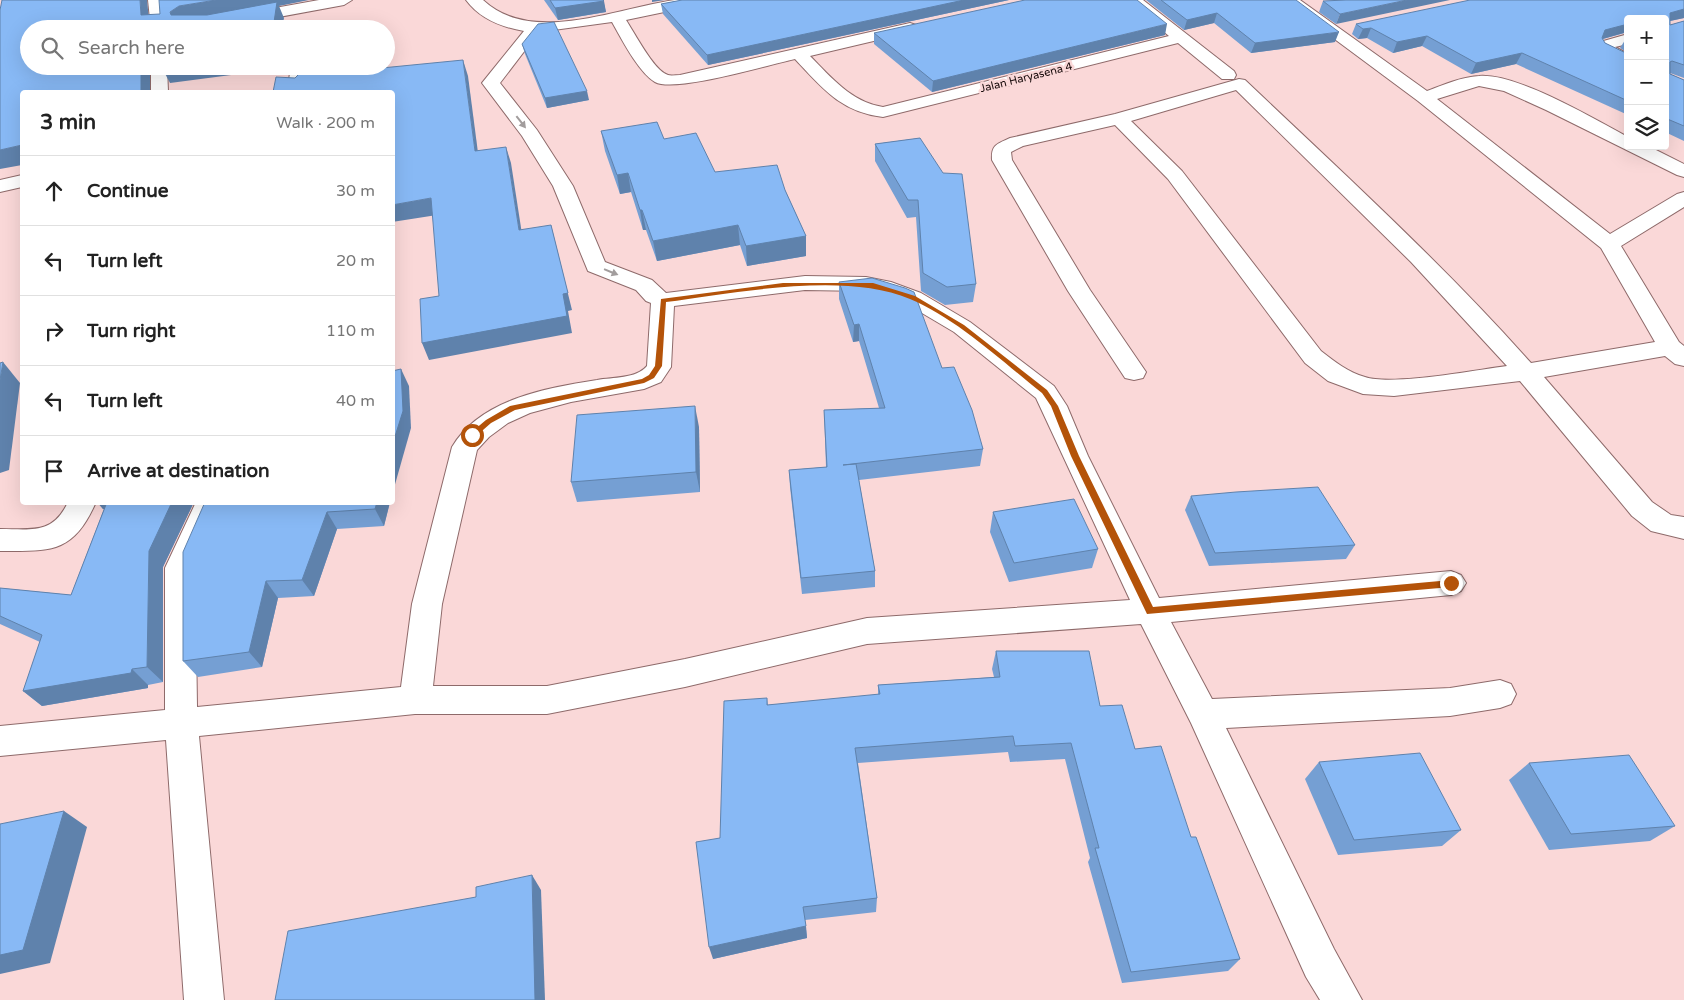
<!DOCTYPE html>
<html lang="en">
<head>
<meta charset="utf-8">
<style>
  :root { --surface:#fff; --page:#f2f2f2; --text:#222; --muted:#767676; --line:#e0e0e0 }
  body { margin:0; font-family:"Varela Round",sans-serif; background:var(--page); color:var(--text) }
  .controls { position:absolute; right:15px; top:15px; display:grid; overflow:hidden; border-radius:5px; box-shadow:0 5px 20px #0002 }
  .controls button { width:45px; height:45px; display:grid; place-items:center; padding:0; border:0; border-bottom:1px solid var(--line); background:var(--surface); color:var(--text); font:25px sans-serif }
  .stop { position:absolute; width:15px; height:15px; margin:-11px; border:4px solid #b45309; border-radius:50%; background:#fff }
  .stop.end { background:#b45309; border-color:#fff; box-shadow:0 1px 5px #0008 }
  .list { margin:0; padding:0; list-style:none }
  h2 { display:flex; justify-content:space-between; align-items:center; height:65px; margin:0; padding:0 20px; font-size:21px }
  h2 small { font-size:16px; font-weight:400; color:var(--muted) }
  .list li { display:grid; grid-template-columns:32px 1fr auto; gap:15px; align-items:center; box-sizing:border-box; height:70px; padding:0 20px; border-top:1px solid var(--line) }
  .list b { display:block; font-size:19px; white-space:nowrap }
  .list em { font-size:16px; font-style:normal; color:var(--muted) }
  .icon { flex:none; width:28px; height:28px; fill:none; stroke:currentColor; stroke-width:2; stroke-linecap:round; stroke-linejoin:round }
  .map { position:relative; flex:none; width:1684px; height:1000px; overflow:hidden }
  .search { position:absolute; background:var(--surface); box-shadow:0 5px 20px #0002; left:20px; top:20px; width:375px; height:55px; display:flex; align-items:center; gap:12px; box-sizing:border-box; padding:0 18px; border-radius:28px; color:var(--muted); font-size:19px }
  .panel { position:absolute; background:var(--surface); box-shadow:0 5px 20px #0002; left:20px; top:90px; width:375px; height:415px; border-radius:5px }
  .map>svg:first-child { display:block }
</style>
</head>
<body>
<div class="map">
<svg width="1684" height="1000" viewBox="0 0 1684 1000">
  <rect width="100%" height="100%" fill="#fad8d8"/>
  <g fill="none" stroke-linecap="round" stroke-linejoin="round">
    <defs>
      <g id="minor">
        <path d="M148 0H164L167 29H151Z"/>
        <path d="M319 0H352L344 5 214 29H179L187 24Z"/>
        <path d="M466 0H483C532 46 616 8 675 0 685 0 696 0 706 0L698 5 626 20C634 32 654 71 668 75 671 76 676 75 680 75L910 23 916 25 918 28 916 31 810 56C831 77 851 102 883 107L1169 36 1126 0H1143L1234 71 1236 75 1234 79H1222L1178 43 883 117C841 112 822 88 795 59 768 65 675 93 655 82 639 73 621 38 612 22L539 32 500 83 537 130 573 186 605 262 652 280 666 293 805 276 866 277 891 282 921 293 970 322 1054 386 1067 406 1088 456 1159 598 1451 571 1461 575 1466 583 1461 591 1451 595 1171 622 1212 699 1450 688 1500 680 1511 684 1516 694 1511 704 1500 708 1450 716 1226 728 1334 949 1362 1000H1320L1306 977 1191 723 1141 624 867 644 685 687 547 714H415L199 736 224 1000H184L166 740 0 756V726L165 710V568L196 502H224L195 568 197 707 401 687 412 604 452 447C480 399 547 388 597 380 613 377 636 379 647 366L651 303 646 301 636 290 588 271 553 186 522 136 482 83 524 31C501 27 480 19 466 0ZM805 290 866 291 905 303 954 332 1036 398 1130 600 867 618 685 659 547 686H433L442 604 477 450 489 437 508 423 530 413 571 402 644 389 661 382 671 367 674 306Z"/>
        <path d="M1282 0H1300L1427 91C1443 85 1461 77 1479 76 1517 73 1592 118 1628 137V146H1648L1684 164V177L1677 175 1546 110 1504 91 1479 86 1437 99 1610 234 1677 194 1684 192V207L1621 246 1679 342 1684 346V366L1675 364 1665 356 1544 377 1652 502 1671 515 1684 517V539L1651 531 1632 516 1520 381 1394 396 1363 394 1328 381 1305 363 1168 179 1115 125 1023 146 1011 152 1012 160 1090 290 1146 372 1143 378 1134 380 1125 378 1068 291 992 160C991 145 997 144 1010 138L1115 114 1239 79 1245 80C1342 172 1442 263 1531 363L1655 342 1601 248 1418 101ZM1236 90 1411 262 1507 366C1475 370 1392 386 1365 377 1348 372 1335 362 1321 351L1182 171 1131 121Z"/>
        <path d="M1628 34V44L1615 47 1628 54V66L1600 52 1598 49 1600 42Z"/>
        <path d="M151 66H167L168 92H151Z"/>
        <path d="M291 66H307L306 87 302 92H285L288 87Z"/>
        <path d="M22 175V187L0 192V180Z"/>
        <path d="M68 502H96C73 554 51 551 0 551V529C31 529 53 535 68 502Z"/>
      </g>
    </defs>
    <use href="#minor" stroke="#8e6a6a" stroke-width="2"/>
    <use href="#minor" fill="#fff" fill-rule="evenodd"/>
  </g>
  <g fill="#759fd3">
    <path d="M544 0H603L606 12 558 20Z"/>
    <path d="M682 0H1009L708 65 663 14 661 4Z"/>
    <path d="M1146 0H1296L1335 42 1251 53 1214 23 1184 30Z"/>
    <path d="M1346 0 1336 24 1319 12 1323 1Z"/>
    <path d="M1684 0V18L1670 21V25L1684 21V78L1670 73V74L1684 80V141L1665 132V19H1628V32L1603 39 1605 43 1628 54V115L1516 64 1471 74 1422 46 1393 53 1367 38 1358 39 1352 34 1356 24Z"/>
    <path d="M874 33 1165 35 932 92 874 44Z"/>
    <path d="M1627 37H1628V53L1620 48Z"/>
    <path d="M522 44 589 100 547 108 525 54Z"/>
    <path d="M601 131 664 139 715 172 785 190 806 236V256L747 266 740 245 657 261 646 230H643L631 192 620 194 605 151Z"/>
    <path d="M920 138 976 284 973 302 945 305 921 291 916 217 907 218 875 161V144Z"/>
    <path d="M839 282 942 368 983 449 980 466 859 480 875 571V587L802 594 790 487 789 470 826 467 824 410 879 408 859 341 853 342 839 299Z"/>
    <path d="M699 427 700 492 577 502 571 482Z"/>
    <path d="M1191 496 1355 545 1346 559 1209 566 1185 510Z"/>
    <path d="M97 502H194L163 567V682L148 685V688L42 706 23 691 40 642 0 624V588L71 595 104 509H103Z"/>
    <path d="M205 502H390L384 526 337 529 314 596 278 598 262 667 198 677 183 661Z"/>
    <path d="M993 512 1098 549 1092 568 1009 582 990 532Z"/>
    <path d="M996 651 1100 706 1135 749 1191 837 1240 959 1228 971 1122 983 1088 862 1090 858 1065 759 1010 762 1008 752 858 763 877 898 876 912 805 920 807 938 713 959 720 838 767 698 768 705 878 695V685L994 677 992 669Z"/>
    <path d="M1319 762 1461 830 1442 846 1338 855 1305 779Z"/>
    <path d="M1529 763 1675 826 1650 841 1549 850 1509 780Z"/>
  </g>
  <g fill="#5f82ac">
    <path d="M140 0H147L150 29 141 15Z"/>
    <path d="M216 0H309L279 6 284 18 282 29H273L187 22 171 15 170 12 179 6Z"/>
    <path d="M652 0H665L652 2Z"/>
    <path d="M964 0H1009L708 65 707 55Z"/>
    <path d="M1407 0H1450L1336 24 1340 14Z"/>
    <path d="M604 1 606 12 558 20 555 8Z"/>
    <path d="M1684 9V18L1665 22 1670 13Z"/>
    <path d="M1217 13 1214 23 1184 30 1187 20Z"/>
    <path d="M1167 24 1165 35 932 92 933 81Z"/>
    <path d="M1628 24 1627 32 1599 40 1605 30Z"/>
    <path d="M1371 28 1367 38 1358 39 1363 29Z"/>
    <path d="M1339 32 1335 42 1251 53 1255 43Z"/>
    <path d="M1427 36 1422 46 1393 53 1397 42Z"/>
    <path d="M1522 53 1516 64 1471 74 1476 63Z"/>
    <path d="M463 60 468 76 480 168 475 151Z"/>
    <rect x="141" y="66" width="9" height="26"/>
    <path d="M161 66H277L276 69 170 83Z"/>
    <path d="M352 66H355L358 74 351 71Z"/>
    <path d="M587 91 589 100 547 108 545 98Z"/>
    <path d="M22 145V165L0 169V150Z"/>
    <path d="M506 147 511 163 524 247 519 230Z"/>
    <path d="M628 173 631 192 620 194 617 175Z"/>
    <path d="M431 198 437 215 392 222V205Z"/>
    <path d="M640 210H642L646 230H643Z"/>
    <path d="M551 225 572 310 568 311 572 333 429 360 422 343Z"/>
    <path d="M738 225 740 245 657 261 653 241Z"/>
    <path d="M806 236V256L747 266 746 246Z"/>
    <path d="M859 324V341L853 342 854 325Z"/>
    <path d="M3 362 20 383 9 470 0 473V380Z"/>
    <path d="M401 369 409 386 411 428 392 495V446Z"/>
    <path d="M695 406 699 427 700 492 696 472Z"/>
    <path d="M97 502H124L127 505 103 509Z"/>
    <path d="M172 502H194L163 567V682L147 667 149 551Z"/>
    <path d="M377 502H390L384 526 375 509Z"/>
    <path d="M327 512 337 529 314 596 302 580Z"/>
    <path d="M266 581 278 598 262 667 249 652Z"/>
    <path d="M132 669 148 685V688L42 706 23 691Z"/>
    <path d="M64 811 87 827 50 963 0 974V955Z"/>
    <path d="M532 875 541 890 545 1000H534Z"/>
    <path d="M806 926 807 938 713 959 709 947Z"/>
  </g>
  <g fill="#88b9f5" stroke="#5f82ac">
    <path d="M2 0H140L141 15 160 14 159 0H216L179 6 170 12 171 15H207L277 2 273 29H29V66H141V92H22V145L0 150V10Z"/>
    <path d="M550 0H603L604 1 555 8Z"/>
    <path d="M682 0H964L707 55 661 4Z"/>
    <path d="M1025 0H1137L1167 24 933 81 874 33Z"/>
    <path d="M1161 0H1296L1339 32 1255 43 1217 13 1187 20Z"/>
    <path d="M1346 0H1407L1340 14 1323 1Z"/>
    <path d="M1470 0H1684V9L1670 13V25L1684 21V65L1672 61 1670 62V74L1684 80V126L1665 118V19H1628V24L1605 30 1602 38 1605 43 1628 54V101L1522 53 1476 63 1427 36 1397 42 1371 28 1363 29 1356 24Z"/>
    <path d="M554 22 587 91 545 98 522 44 538 24Z"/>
    <path d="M463 60 475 151 506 147 519 230 551 225 568 293 563 294 567 316 422 343 420 299 439 296 431 198 392 205V92H273L276 77 295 78 301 72V66H352L351 71Z"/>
    <path d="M657 122 664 139 696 133 715 172 777 165 785 190 806 236 746 246 738 225 653 241 642 210H640L628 173 617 175 601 131Z"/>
    <path d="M920 138 943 173 962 174 976 284 947 287 923 273 918 200H908L875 144Z"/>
    <path d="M872 278 905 288 914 292 942 368 954 367 972 410 983 449 843 465 856 464 875 571 801 578 789 470 827 467 824 410 885 408 859 324 854 325 839 282Z"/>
    <path d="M3 362 0 380V363Z"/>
    <path d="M401 369 403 411 392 446V371Z"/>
    <path d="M695 406 696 472 571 482 577 415Z"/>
    <path d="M1318 487 1355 545 1215 553 1191 496 1236 492Z"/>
    <path d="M1074 499 1098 549 1014 563 993 512Z"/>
    <path d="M107 502H172L149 551 147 667 132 669 131 673 23 691 42 635 0 616V588L71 595Z"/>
    <path d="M205 502H377L375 509 327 512 302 580 266 581 249 652 183 661V552Z"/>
    <path d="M996 651H1089L1100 706 1122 705 1135 749 1161 746 1191 837H1196L1240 959 1131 972 1095 848H1099L1071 743 1015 746 1013 736 855 748 877 898 803 907 806 926 709 947 696 842 720 838 724 701 767 698V705L880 694 878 685 1000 677Z"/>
    <path d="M1420 753 1461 830 1354 840 1319 762Z"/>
    <path d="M1629 755 1675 826 1571 834 1529 763Z"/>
    <path d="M64 811 23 950 0 955V824Z"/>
    <path d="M532 875 535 1000H275L288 931 476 897V887Z"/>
  </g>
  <defs><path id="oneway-solid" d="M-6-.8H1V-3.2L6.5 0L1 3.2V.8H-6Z" transform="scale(1.25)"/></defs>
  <g fill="#a29d9d">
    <use href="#oneway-solid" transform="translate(521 122) rotate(52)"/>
    <use href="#oneway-solid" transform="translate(611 272) rotate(22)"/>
  </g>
  <path fill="#b45309" d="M783 283H873L915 296 964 325 1047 390 1058 406 1079 456 1153 607 1451 580 1455 583 1451 587 1147 614 1071 456 1051 406 1042 393C1003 362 956 318 910 299 844 271 736 293 666 302L662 366 654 378 644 383 515 410 491 423 475 437 468 435 486 420 510 406 642 379 649 375 655 366 661 299Z"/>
  <g text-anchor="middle" stroke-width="5" stroke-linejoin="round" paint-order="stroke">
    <g font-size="11" fill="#170a0a" stroke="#fad8d8">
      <text transform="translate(1026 77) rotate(-14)" y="4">Jalan Haryasena 4</text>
    </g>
  </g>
</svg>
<div class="controls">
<button>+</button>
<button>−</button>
<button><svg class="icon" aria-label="layers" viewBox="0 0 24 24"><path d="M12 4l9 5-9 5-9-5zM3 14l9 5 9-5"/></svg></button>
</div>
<div class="stop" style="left:472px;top:435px"></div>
<div class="stop end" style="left:1451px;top:583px"></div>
<div class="search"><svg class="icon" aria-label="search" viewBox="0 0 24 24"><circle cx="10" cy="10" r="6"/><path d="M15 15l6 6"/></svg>Search here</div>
<section class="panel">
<h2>3 min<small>Walk · 200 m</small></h2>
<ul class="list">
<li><svg class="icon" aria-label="ahead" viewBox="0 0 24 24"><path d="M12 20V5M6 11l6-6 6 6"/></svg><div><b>Continue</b></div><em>30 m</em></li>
<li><svg class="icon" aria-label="left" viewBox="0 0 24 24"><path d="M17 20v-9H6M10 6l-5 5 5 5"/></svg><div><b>Turn left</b></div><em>20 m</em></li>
<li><svg class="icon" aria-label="right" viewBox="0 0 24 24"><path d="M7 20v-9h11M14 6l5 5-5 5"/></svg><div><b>Turn right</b></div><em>110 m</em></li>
<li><svg class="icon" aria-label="left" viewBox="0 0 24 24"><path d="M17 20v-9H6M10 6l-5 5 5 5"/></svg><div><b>Turn left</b></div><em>40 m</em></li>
<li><svg class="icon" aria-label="arrive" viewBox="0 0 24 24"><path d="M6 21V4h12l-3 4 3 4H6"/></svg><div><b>Arrive at destination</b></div></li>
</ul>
</section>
</div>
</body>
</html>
